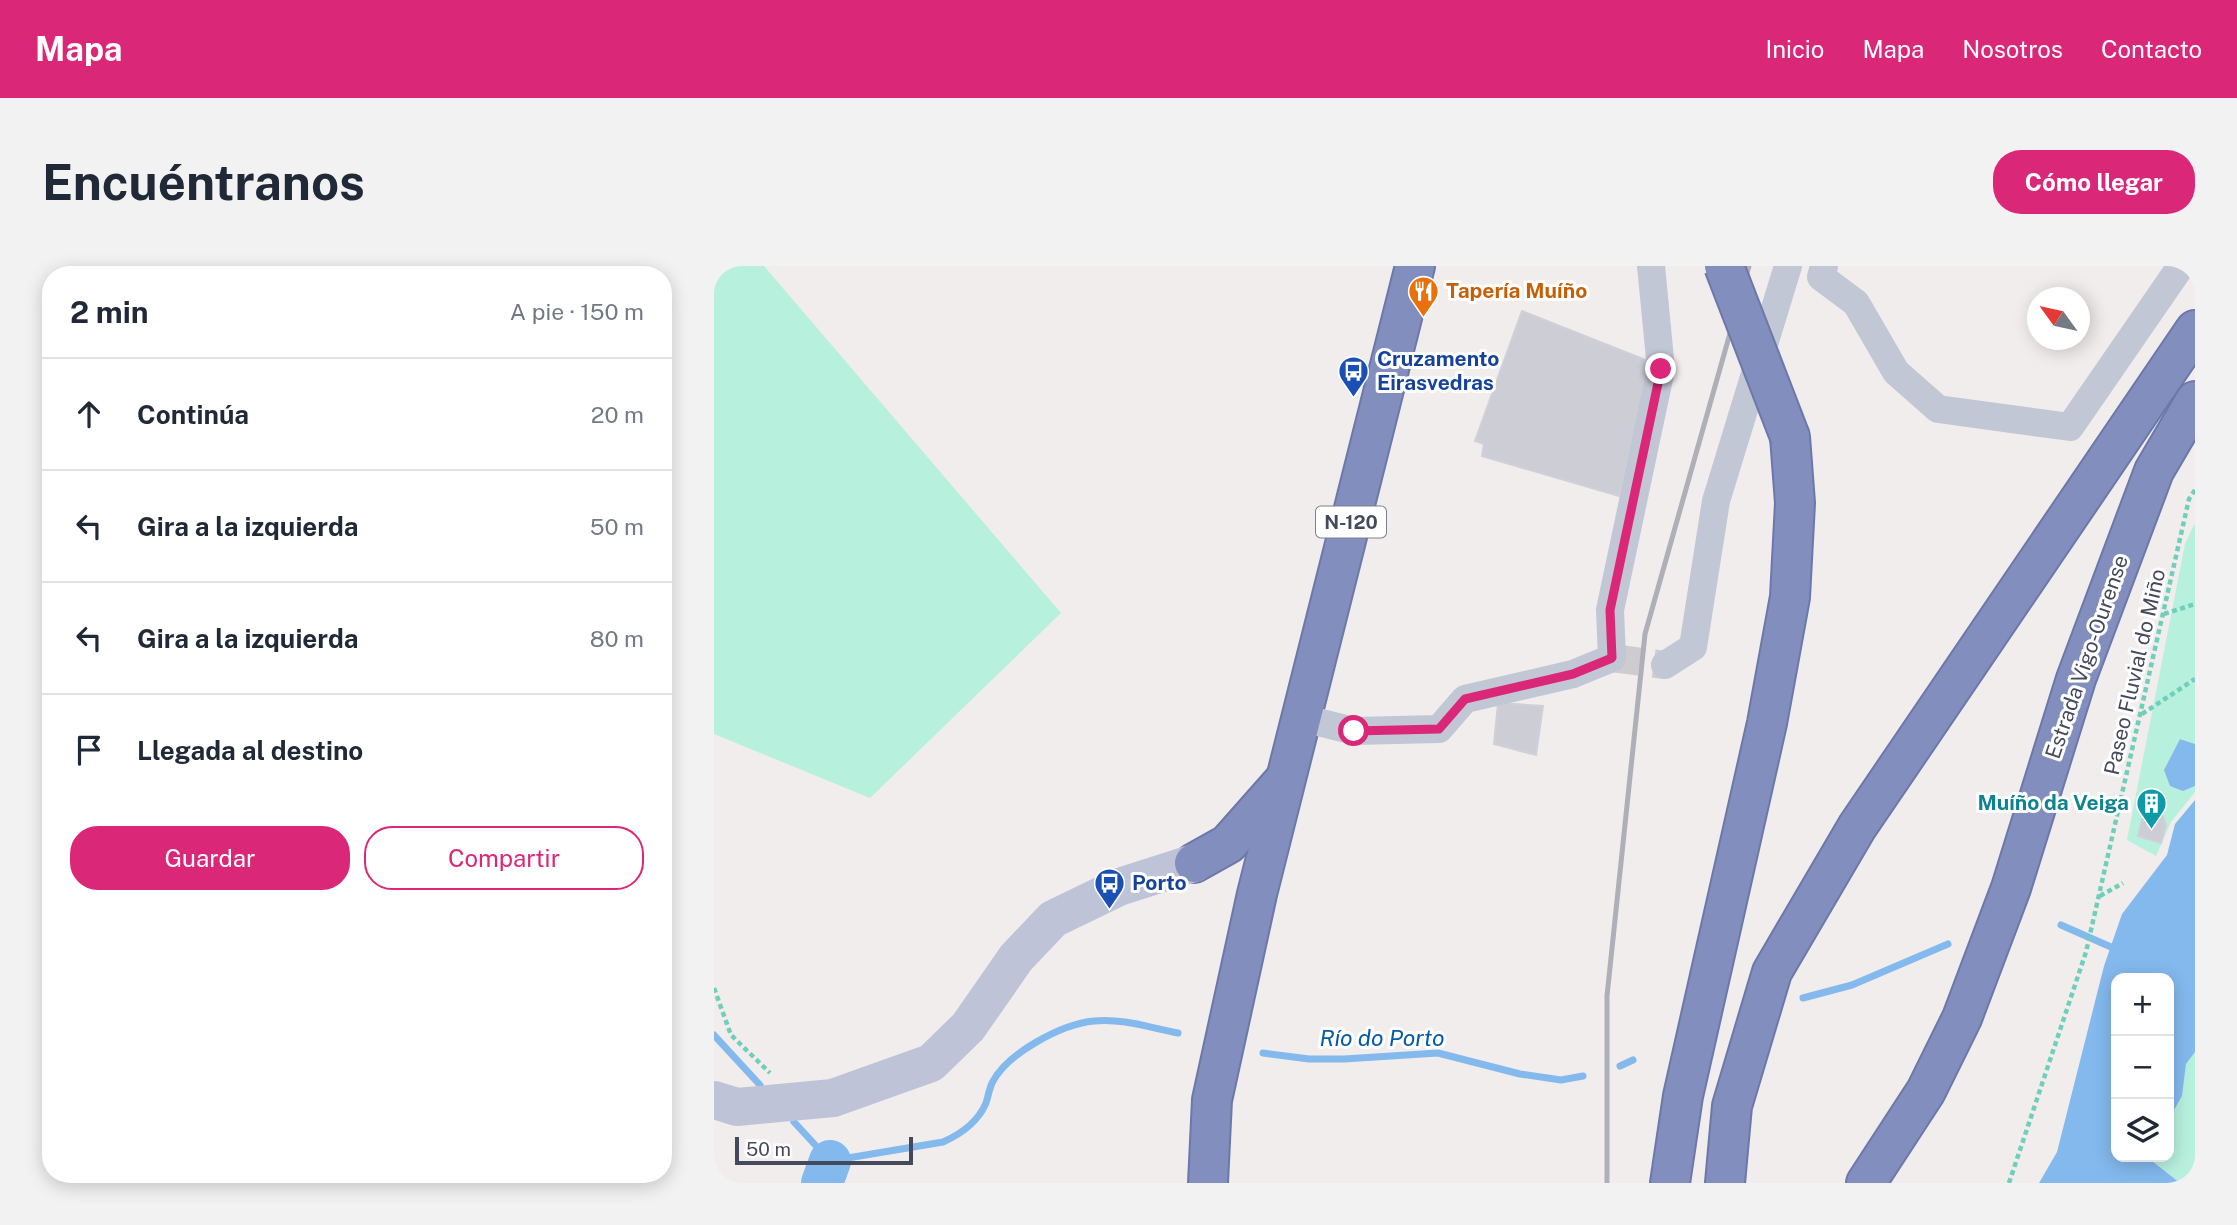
<!DOCTYPE html>
<html lang="es">
<head>
<meta charset="utf-8">
<style>
  :root { --surface:#fff; --page:#f2f2f3; --text:#1f2937; --muted:#747a83; --line:#e0e1e3; --accent:#db2777 }
  body { margin:0; font-family:"Public Sans",sans-serif; background:var(--page); color:var(--text) }
  .controls { position:absolute; right:21px; bottom:21px; display:grid; overflow:hidden; border-radius:14px; box-shadow:0 4px 18px #0003 }
  .controls button { width:63px; height:63px; display:grid; place-items:center; padding:0; border:0; border-bottom:2px solid var(--line); background:var(--surface); color:var(--text); font:35px sans-serif }
  .compass { position:absolute; left:1313px; top:21px; width:63px; height:63px; border-radius:50%; background:var(--surface); box-shadow:0 4px 18px #0003; rotate:303deg }
  .scale { position:absolute; left:21px; bottom:18px; width:178px; box-sizing:border-box; padding-left:7px; border:4px solid #444a5b; border-top:0; font-size:19px; line-height:24px; white-space:nowrap; color:#444a5b; -webkit-text-stroke:5px #fff; paint-order:stroke }
  .stop { position:absolute; width:21px; height:21px; margin:-16px; border:5px solid #db2777; border-radius:50%; background:#fff }
  .stop.end { background:#db2777; border-color:#fff; box-shadow:0 2px 7px #0008 }
  .list { margin:0; padding:0; list-style:none }
  h2 { display:flex; justify-content:space-between; align-items:center; height:91px; margin:0; padding:0 28px; font-size:30px }
  h2 small { font-size:23px; font-weight:400; color:var(--muted) }
  .list li { display:grid; grid-template-columns:46px 1fr auto; gap:21px; align-items:center; box-sizing:border-box; height:112px; padding:0 28px; border-top:2px solid var(--line) }
  .list b { display:block; font-size:26px; white-space:nowrap }
  .list em { font-size:23px; font-style:normal; color:var(--muted) }
  .actions { display:flex; gap:14px; padding:21px 28px }
  .actions a { flex:1; padding:16px 0; border:2px solid var(--accent); border-radius:28px; text-align:center; font-size:24px; color:var(--accent) }
  .actions .main { background:var(--accent); color:#fff }
  .icon { flex:none; width:38px; height:38px; fill:none; stroke:currentColor; stroke-width:2; stroke-linecap:round; stroke-linejoin:round }
  .map { position:relative; flex:none; width:1481px; height:917px; overflow:hidden; border-radius:28px }
  header { display:flex; align-items:center; gap:42px; box-sizing:border-box; height:98px; padding:0 35px; background:var(--accent); color:#fff }
  header strong { font-size:33px }
  nav { display:flex; gap:38px; margin-inline-start:auto; font-size:24px }
  .intro { display:flex; align-items:center; justify-content:space-between; box-sizing:border-box; height:168px; padding:0 42px }
  h1 { margin:0; font-size:49px }
  .button { padding:18px 32px; border-radius:28px; background:var(--accent); color:#fff; font-size:24px; font-weight:700 }
  main { display:flex; gap:42px; padding:0 42px }
  aside { flex:1; background:var(--surface); border-radius:28px; box-shadow:0 4px 18px #0003 }
  .map>svg:first-child { display:block }
</style>
</head>
<body>
<header>
<strong>Mapa</strong>
<nav><a>Inicio</a><a>Mapa</a><a>Nosotros</a><a>Contacto</a></nav>
</header>
<div class="intro"><h1>Encuéntranos</h1><a class="button">Cómo llegar</a></div>
<main>
<aside>
<h2>2 min<small>A pie · 150 m</small></h2>
<ul class="list">
<li><svg class="icon" aria-label="ahead" viewBox="0 0 24 24"><path d="M12 20V5M6 11l6-6 6 6"/></svg><div><b>Continúa</b></div><em>20 m</em></li>
<li><svg class="icon" aria-label="left" viewBox="0 0 24 24"><path d="M17 20v-9H6M10 6l-5 5 5 5"/></svg><div><b>Gira a la izquierda</b></div><em>50 m</em></li>
<li><svg class="icon" aria-label="left" viewBox="0 0 24 24"><path d="M17 20v-9H6M10 6l-5 5 5 5"/></svg><div><b>Gira a la izquierda</b></div><em>80 m</em></li>
<li><svg class="icon" aria-label="arrive" viewBox="0 0 24 24"><path d="M6 21V4h12l-3 4 3 4H6"/></svg><div><b>Llegada al destino</b></div></li>
</ul>
<div class="actions"><a class="main">Guardar</a><a>Compartir</a></div>
</aside>
<div class="map">
<svg width="1481" height="917" viewBox="0 0 1481 917">
  <rect width="100%" height="100%" fill="#f0edec"/>
  <g fill="#b8f0de">
    <path d="M0 0H50L347 347 156 532 0 468Z"/>
    <path d="M1481 257V478L1466 473 1469 525 1481 520V526L1457 556 1442 590 1413 574 1471 278Z"/>
    <path d="M1481 786V917H1466L1433 891H1455V853L1468 830 1472 798Z"/>
  </g>
  <g fill="#84b9ee">
    <path d="M1466 473 1481 478V520L1469 525 1456 520 1450 504Z"/>
    <path d="M1481 534V786L1472 798 1468 830 1455 853V712H1402V891H1433L1466 917H1325L1343 886 1390 700 1408 648 1453 589 1461 558Z"/>
  </g>
  <g fill="none" stroke-linecap="round" stroke-linejoin="round">
    <g stroke="#84b9ee" stroke-width="7">
      <path d="M1347 659 1397 681"/>
      <path d="M1089 732 1138 719 1234 678"/>
      <path d="M0 769 46 819"/>
      <path d="M549 787 595 793H630L724 787 806 808 847 814 869 810"/>
      <path d="M906 800 919 794"/>
      <path d="M80 856 116 895 229 876C247 868 264 856 272 837 274 831 275 824 278 817 293 787 348 758 380 755 408 752 437 762 464 767"/>
    </g>
    <path stroke="#84b9ee" stroke-width="42" d="M108 917 116 895"/>
  </g>
  <g fill="#cccdd5" stroke="#d0d0d9" stroke-width="2">
    <path d="M808 45 937 96 905 230 768 190 770 178 761 175Z"/>
    <path d="M784 437 829 440 822 489 780 478Z"/>
    <path d="M1442 546 1448 548 1452 559 1447 577 1424 570 1429 550Z"/>
  </g>
  <g fill="none" stroke-linecap="round" stroke-linejoin="round">
    <path stroke="#cecccf" stroke-width="28" stroke-dasharray="28 14" stroke-linecap="butt" d="M898 392 951 399"/>
    <defs>
      <g id="highway">
        <path d="M480 597 514 578 568 517"/>
        <path d="M494 917 498 834 543 628 701 0"/>
        <path d="M956 917 969 830 1053 457 1076 331 1081 237 1076 171"/>
        <path d="M1011 917 1018 840 1058 706 1143 561 1481 64"/>
        <path d="M1152 917 1212 825 1248 752 1297 622 1362 413 1440 205 1481 135"/>
      </g>
    </defs>
    <use href="#highway" stroke="#6d78aa" stroke-width="42"/>
    <g stroke="#6fcfbc" stroke-width="4.5" stroke-dasharray="5 3.5" stroke-linecap="butt">
      <path d="M1450 348 1481 338"/>
      <path d="M1428 448 1481 413"/>
      <path d="M1386 630 1409 617"/>
      <path d="M0 722 17 769 56 807"/>
      <path d="M1295 917 1372 686 1475 233 1481 224"/>
    </g>
    <g stroke="#c2c7d5" stroke-width="28">
      <path d="M1110 0 1107 11 1142 37 1182 106 1224 143 1356 161 1467 0"/>
      <path d="M951 399 979 381 1002 235 1074 0"/>
      <path d="M588 452 640 465 725 463 751 433 859 408 898 392 896 344 947 103 937 0"/>
    </g>
    <path stroke="#bec3d7" stroke-width="38" d="M0 834 23 841 119 832 217 797 254 761 302 692 339 653 405 621 480 597"/>
    <use href="#highway" stroke="#828ebe" stroke-width="38"/>
    <path stroke="#aeafb7" stroke-width="5" d="M893 917V730L931 368 1035 0"/>
    <defs>
      <path id="highway-bridge" d="M1010 0 1076 171"/>
    </defs>
    <use href="#highway-bridge" stroke="#6d78aa" stroke-width="42" stroke-linecap="butt"/>
    <use href="#highway-bridge" stroke="#828ebe" stroke-width="38"/>
  </g>
  <g fill="none" stroke-linecap="round" stroke-linejoin="round">
    <path stroke="#db2777" stroke-width="9" d="M640 465 725 463 751 433 859 408 898 392 896 344 947 103"/>
  </g>
  <defs>
    <symbol id="restaurant-pin" viewBox="-11 -11 22 30"><path d="M0 17L-7.5 6A9.5 9.5 0 1 1 7.5 6Z" fill="#e8710a" stroke="#fff"/><path d="M-5-6h1v4h1v-4h1v4h1v-4h1v5L-1.5 .5V6h-2V.5L-5-1ZM5-6V6H3V1.5H1.5Q1.5-4 5-6Z" fill="#fff"/></symbol>
    <symbol id="bus-pin" viewBox="-11 -11 22 30"><path d="M0 17L-7.5 6A9.5 9.5 0 1 1 7.5 6Z" fill="#1a4fb4" stroke="#fff"/><path d="M-5-6H5V4H4V6H2V4H-2V6H-4V4H-5ZM-3.5-4V0h7V-4ZM-3.5 1.2v1.5H-2V1.2ZM2 1.2v1.5H3.5V1.2Z" fill="#fff"/></symbol>
    <symbol id="building-pin" viewBox="-11 -11 22 30"><path d="M0 17L-7.5 6A9.5 9.5 0 1 1 7.5 6Z" fill="#0f9aa8" stroke="#fff"/><path d="M-4-6H4V6H1V3H-1V6H-4ZM-2.5-4.3h1.7v1.8h-1.7ZM.8-4.3h1.7v1.8H.8ZM-2.5-1h1.7V.8h-1.7ZM.8-1h1.7V.8H.8Z" fill="#fff"/></symbol>
  </defs>
  <g fill-rule="evenodd">
    <use href="#restaurant-pin" x="692" y="8" width="35" height="47"/>
    <use href="#bus-pin" x="622" y="88" width="35" height="47"/>
    <use href="#building-pin" x="1420" y="520" width="35" height="47"/>
    <use href="#bus-pin" x="378" y="600" width="35" height="47"/>
  </g>
  <g text-anchor="middle" stroke-width="6" stroke-linejoin="round" paint-order="stroke">
    <rect fill="#fff" stroke="#7c808c" stroke-width="2" x="602" y="240.5" width="70" height="31" rx="5"/>
    <g font-size="19" font-weight="bold" fill="#444a5b">
      <text x="637" y="263">N-120</text>
    </g>
    <g font-size="21" font-weight="bold" fill="#c56008" stroke="#fff" text-anchor="start">
      <text x="732" y="32">Tapería Muíño</text>
    </g>
    <g font-size="21" font-weight="bold" fill="#164399" stroke="#fff" text-anchor="start">
      <text x="663" y="100">Cruzamento<tspan x="663" dy="24">Eirasvedras</tspan></text>
      <text x="418" y="624">Porto</text>
    </g>
    <g font-size="21" fill="#444a5b" stroke="#fff">
      <text transform="translate(1373 391) rotate(-71)" y="7">Estrada Vigo-Ourense</text>
      <text transform="translate(1421 406) rotate(-77)" y="7">Paseo Fluvial do Miño</text>
    </g>
    <g font-size="21" font-weight="bold" fill="#0d838f" stroke="#fff" text-anchor="end">
      <text x="1415" y="544">Muíño da Veiga</text>
    </g>
    <g font-size="23" font-style="italic" fill="#0759ab" stroke="#fff">
      <text x="668" y="780">Río do Porto</text>
    </g>
  </g>
</svg>
<div class="controls">
<button>+</button>
<button>−</button>
<button><svg class="icon" aria-label="layers" viewBox="0 0 24 24"><path d="M12 4l9 5-9 5-9-5zM3 14l9 5 9-5"/></svg></button>
</div>
<svg class="compass" viewBox="-18 -18 36 36"><path d="M0-13l5 13h-10z" fill="#e53935"/><path d="M0 13l5-13h-10z" fill="#747a83"/></svg>
<div class="scale">50 m</div>
<div class="stop" style="left:640px;top:465px"></div>
<div class="stop end" style="left:947px;top:103px"></div>
</div>
</main>
</body>
</html>
